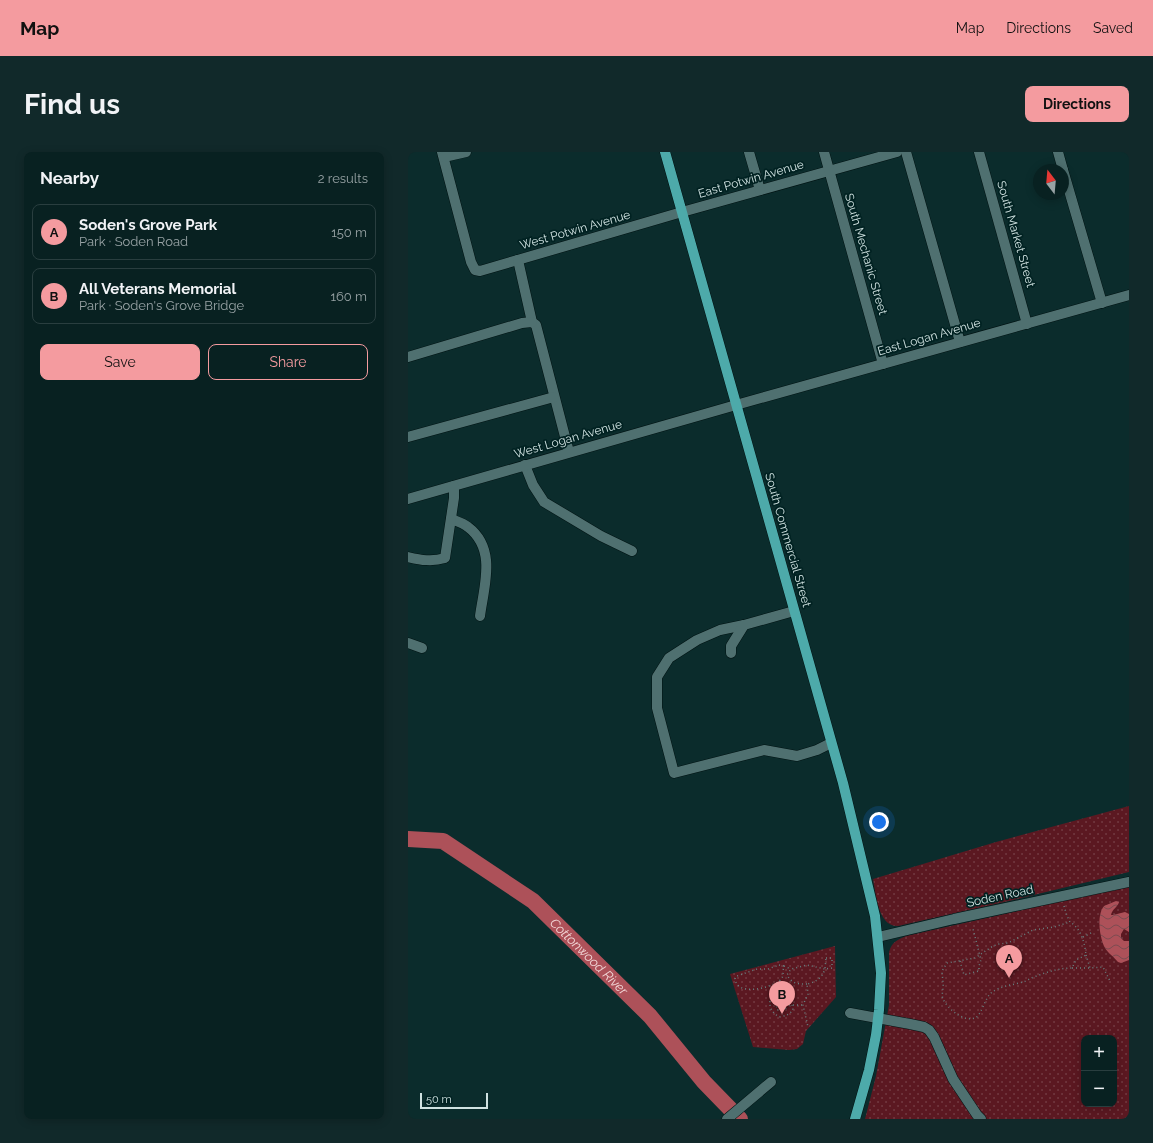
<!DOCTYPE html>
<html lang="en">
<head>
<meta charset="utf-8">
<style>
  :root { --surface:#082121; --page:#11292a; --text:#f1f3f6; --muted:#98a3a5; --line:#293e3f; --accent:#f49b9f }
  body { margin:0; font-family:Raleway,sans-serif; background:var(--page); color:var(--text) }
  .controls { position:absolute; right:12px; bottom:12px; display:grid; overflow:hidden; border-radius:8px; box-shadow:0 2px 10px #0003 }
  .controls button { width:36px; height:36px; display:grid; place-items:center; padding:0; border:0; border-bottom:1px solid var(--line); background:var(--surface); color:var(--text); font:20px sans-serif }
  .compass { position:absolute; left:625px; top:12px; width:36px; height:36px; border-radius:50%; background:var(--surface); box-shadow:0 2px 10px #0003; rotate:344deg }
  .scale { position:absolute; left:12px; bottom:10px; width:68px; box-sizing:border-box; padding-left:4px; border:2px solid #d0e2e1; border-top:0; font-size:11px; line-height:14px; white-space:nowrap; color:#d0e2e1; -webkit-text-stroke:3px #012222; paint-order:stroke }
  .you { position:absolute; left:471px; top:670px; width:14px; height:14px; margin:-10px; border:3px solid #fff; border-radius:50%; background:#1a73e8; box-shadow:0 0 0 6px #1a73e833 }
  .badge { display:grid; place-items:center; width:26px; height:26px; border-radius:50%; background:var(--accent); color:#111; font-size:13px; font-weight:700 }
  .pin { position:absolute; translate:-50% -33px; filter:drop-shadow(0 1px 2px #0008) }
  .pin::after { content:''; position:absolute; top:21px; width:14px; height:12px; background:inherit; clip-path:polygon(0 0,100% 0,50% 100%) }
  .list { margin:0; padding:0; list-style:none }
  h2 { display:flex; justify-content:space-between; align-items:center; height:52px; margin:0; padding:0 16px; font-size:17px }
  h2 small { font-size:13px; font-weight:400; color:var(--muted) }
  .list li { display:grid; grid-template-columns:26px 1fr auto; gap:12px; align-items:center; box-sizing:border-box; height:56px; margin:0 8px 8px; padding:0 8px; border:1px solid var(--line); border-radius:8px }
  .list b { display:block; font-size:15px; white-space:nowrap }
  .list p { margin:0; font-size:13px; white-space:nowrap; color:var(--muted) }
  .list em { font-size:13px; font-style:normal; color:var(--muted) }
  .actions { display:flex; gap:8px; padding:12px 16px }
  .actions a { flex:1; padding:9px 0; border:1px solid var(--accent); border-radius:8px; text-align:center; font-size:14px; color:var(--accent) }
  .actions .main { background:var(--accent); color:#111 }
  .map { position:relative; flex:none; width:721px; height:967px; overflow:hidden; border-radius:8px }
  header { display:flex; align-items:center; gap:24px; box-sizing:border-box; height:56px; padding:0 20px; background:var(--accent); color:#111 }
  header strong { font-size:19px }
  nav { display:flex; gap:22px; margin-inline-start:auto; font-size:14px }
  .intro { display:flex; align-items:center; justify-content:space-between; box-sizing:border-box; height:96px; padding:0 24px }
  h1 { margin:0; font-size:28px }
  .button { padding:10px 18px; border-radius:8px; background:var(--accent); color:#111; font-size:14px; font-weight:700 }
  main { display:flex; gap:24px; padding:0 24px }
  aside { flex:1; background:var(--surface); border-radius:8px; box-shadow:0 2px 10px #0003 }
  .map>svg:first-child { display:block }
</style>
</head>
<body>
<header>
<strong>Map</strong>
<nav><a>Map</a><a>Directions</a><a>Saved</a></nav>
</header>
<div class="intro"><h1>Find us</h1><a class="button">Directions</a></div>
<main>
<aside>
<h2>Nearby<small>2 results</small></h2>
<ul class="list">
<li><span class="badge">A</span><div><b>Soden's Grove Park</b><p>Park · Soden Road</p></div><em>150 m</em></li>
<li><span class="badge">B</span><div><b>All Veterans Memorial</b><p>Park · Soden's Grove Bridge</p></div><em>160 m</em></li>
</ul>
<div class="actions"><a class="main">Save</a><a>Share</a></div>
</aside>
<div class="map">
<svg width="721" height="967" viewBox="0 0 721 967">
  <defs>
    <pattern id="park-dots" width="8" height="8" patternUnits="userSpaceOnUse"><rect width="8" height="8" fill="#5b1821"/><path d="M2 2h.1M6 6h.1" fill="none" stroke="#723941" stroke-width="1.8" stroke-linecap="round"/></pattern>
    <pattern id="water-waves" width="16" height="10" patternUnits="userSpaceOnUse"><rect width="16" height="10" fill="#ad5159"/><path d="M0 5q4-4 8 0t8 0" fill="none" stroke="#7b4b50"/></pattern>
  </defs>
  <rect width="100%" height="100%" fill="#0b2c2c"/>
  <g fill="url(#park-dots)" fill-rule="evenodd">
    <path d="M721 654V720L605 748 490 774C470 775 468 742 465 727L588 690Z"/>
    <path d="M721 734V967H457L468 924 481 853V800C484 790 489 788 498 784ZM676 886H706V952H676Z"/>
    <path d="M427 794 428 845 398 879 395 892 389 897 381 898 345 895 322 822Z"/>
  </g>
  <path fill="url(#water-waves)" d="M708 749 711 750C710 755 704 757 703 763H705L717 760 721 762V780L716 777 713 782V786L716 789H721V808L713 811 710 810C707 806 699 800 697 796 692 786 688 764 696 754Z"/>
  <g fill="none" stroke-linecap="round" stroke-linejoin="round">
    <path stroke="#ad5159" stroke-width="16" id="s1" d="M0 687 35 689 125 749 242 864 296 930 332 967"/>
    <defs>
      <g id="minor">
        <path d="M34 0 63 110 67 118 72 119 274 60 489 0"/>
        <path d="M341 0 352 38"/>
        <path d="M416 0 475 212"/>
        <path d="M498 0 552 190"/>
        <path d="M571 0 619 172"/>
        <path d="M650 0 655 18"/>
        <path d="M36 5 58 0"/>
        <path d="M655 18 694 151"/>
        <path d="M110 108 124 170 128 173 161 300"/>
        <path d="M0 205 114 171 124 170"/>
        <path d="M0 285 146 245"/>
        <path d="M117 313 125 333 136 350 193 384 224 399"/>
        <path d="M0 347 328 253 721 143"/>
        <path d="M43 367C48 369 55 371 60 375 89 397 76 434 72 464"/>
        <path d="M0 405C13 408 24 410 37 406L46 346V334"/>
        <path d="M336 473 312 478 289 488 261 506 249 525V556L266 621 356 598 389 604 409 598 423 591"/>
        <path d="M0 491 14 496"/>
        <path d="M323 501V494L336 473 386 459"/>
        <path d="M470 785 546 767 721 730"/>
        <path d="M442 861 502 872 516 875 521 878 526 885 545 927 569 963 573 967"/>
        <path d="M319 967 363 930"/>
      </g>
      <path id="major" d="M257 0 435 631 467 764 473 821 471 858 468 883 461 918 447 967"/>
    </defs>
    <use href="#minor" stroke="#001313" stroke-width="11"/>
    <use href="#major" stroke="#001313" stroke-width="11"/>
    <g stroke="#678181" stroke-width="1.5" stroke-dasharray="1 3" stroke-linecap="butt">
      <path d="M656 754 659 764 662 770 646 775 625 778 600 791 591 792 585 794 567 806 539 811 534 819C534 823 535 827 535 831 536 836 533 842 535 847 540 857 555 870 567 866 573 864 577 846 583 841 591 834 605 833 615 830 619 829 622 826 626 825 639 820 651 816 664 816L668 808 678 803C677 792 673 776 662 770"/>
      <path d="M675 785 685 780"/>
      <path d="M678 803 682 816 695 815 702 829"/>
      <path d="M418 806H424V816L417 817Z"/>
      <path d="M552 809 556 823 571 819V814L573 808 565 777"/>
      <path d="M371 813 376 814C374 820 377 825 371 829 362 836 328 845 327 826L329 824 349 817H360Z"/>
      <path d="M376 814 383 817"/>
      <path d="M664 816H682"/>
      <path d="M371 829 380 832 383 837V847"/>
      <path d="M399 832C390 832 384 832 379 823L383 817 399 813 417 817C414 826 408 830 399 832L400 842 395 853 400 875"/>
      <path d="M370 842 376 843 383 847 385 858C381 863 377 864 371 865 364 860 361 856 362 847L366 844Z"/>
      <path d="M368 849H377L378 856 369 858Z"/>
      <path d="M377 853H395"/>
    </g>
    <use href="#minor" stroke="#4f7070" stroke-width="10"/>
    <use href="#major" stroke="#4daaaa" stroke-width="10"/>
  </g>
  <g text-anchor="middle" stroke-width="3.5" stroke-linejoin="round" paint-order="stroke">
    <g font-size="12" fill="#d0e2e1" stroke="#012222">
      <text transform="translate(343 27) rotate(-16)" y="4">East Potwin Avenue</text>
      <text transform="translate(167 78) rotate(-16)" y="4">West Potwin Avenue</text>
      <text transform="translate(608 82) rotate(74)" y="4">South Market Street</text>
      <text transform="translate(458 102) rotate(74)" y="4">South Mechanic Street</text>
      <text transform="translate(521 185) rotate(-16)" y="4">East Logan Avenue</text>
      <text transform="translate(160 287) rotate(-16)" y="4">West Logan Avenue</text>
      <text transform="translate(380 388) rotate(74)" y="4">South Commercial Street</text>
      <text transform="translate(592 744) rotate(-12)" y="4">Soden Road</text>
    </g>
    <g font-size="13" font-style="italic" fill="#f2d7d7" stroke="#012222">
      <text dy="5" stroke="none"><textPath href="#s1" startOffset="222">Cottonwood River</textPath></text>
    </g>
  </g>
</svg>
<div class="controls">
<button>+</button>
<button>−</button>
</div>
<svg class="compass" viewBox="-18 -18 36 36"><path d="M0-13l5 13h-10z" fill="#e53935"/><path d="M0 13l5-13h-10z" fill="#98a3a5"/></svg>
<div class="scale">50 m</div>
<div class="you"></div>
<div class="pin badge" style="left:601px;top:826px">A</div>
<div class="pin badge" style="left:374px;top:862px">B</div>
</div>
</main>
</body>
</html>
